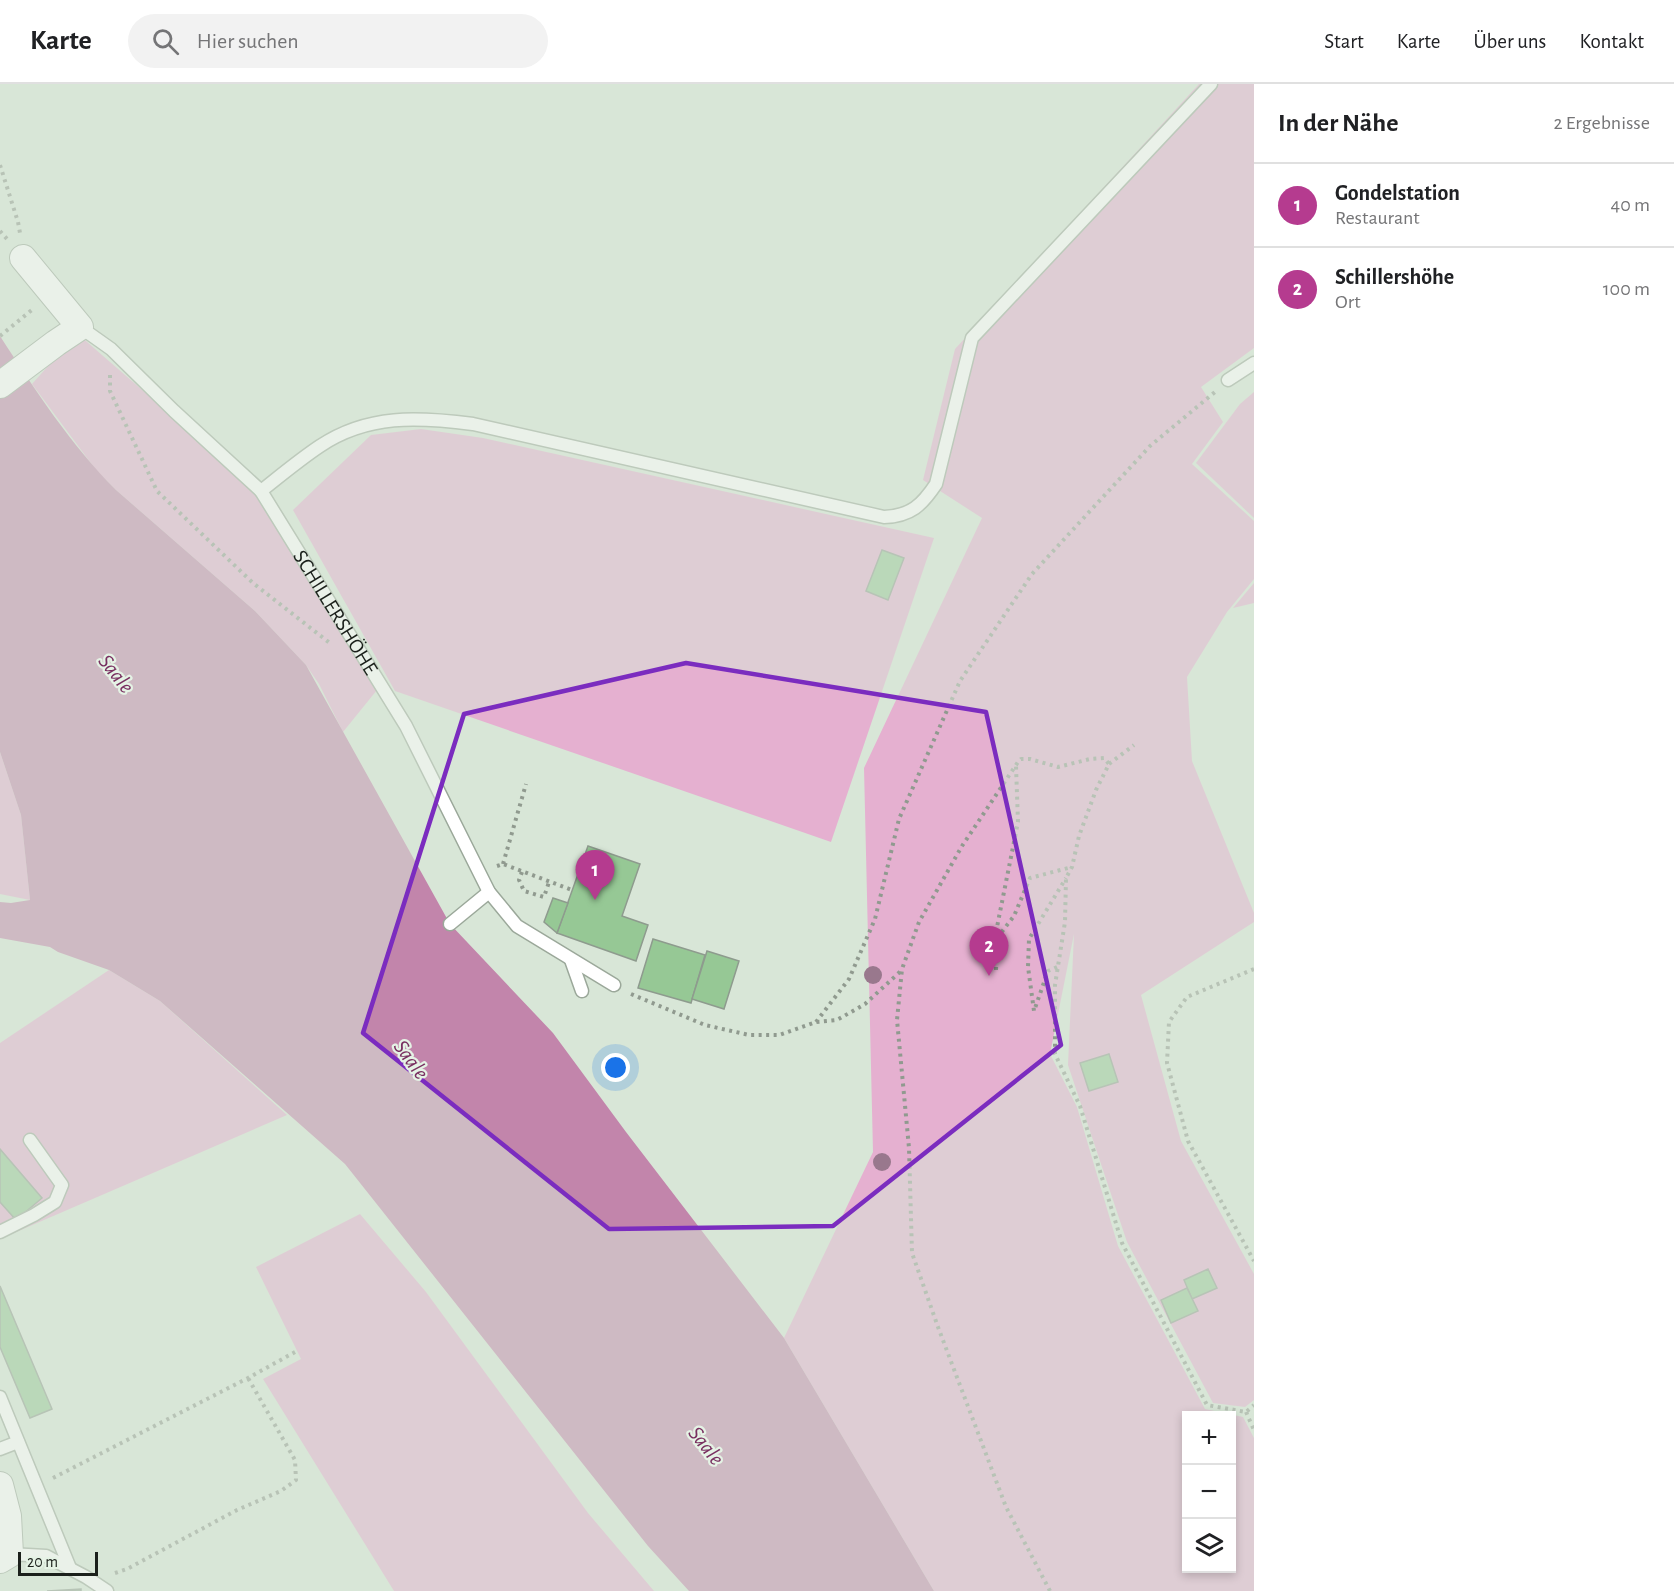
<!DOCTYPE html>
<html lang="de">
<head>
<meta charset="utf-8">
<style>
  :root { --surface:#fff; --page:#f2f2f2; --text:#202124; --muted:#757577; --line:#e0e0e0; --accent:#b53b8f }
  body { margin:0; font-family:"Alegreya Sans",sans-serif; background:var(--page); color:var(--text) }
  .controls { position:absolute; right:18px; bottom:18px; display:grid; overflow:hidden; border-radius:0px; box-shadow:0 3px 9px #0003 }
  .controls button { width:54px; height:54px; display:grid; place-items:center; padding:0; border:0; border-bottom:2px solid var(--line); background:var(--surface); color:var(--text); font:30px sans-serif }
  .scale { position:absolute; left:18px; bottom:15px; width:80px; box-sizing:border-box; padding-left:6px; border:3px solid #1b201b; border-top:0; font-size:16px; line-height:21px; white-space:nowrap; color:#1b201b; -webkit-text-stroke:4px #e5f3e5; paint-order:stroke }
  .you { position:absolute; left:616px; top:984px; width:21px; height:21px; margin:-15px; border:4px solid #fff; border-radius:50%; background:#1a73e8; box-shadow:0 0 0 9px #1a73e833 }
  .badge { display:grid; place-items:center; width:39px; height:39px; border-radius:50%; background:var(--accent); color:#fff; font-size:20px; font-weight:700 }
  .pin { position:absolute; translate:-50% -50px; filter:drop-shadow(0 2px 3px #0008) }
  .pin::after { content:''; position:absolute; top:32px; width:21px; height:18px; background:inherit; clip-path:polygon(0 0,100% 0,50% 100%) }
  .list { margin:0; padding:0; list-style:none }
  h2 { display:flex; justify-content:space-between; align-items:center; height:78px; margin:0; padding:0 24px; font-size:26px }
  h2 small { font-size:20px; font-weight:400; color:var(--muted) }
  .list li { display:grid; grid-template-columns:39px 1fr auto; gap:18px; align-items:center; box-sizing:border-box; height:84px; padding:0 24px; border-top:2px solid var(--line) }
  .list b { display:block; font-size:22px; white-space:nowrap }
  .list p { margin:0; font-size:20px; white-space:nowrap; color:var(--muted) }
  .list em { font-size:20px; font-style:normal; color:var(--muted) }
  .icon { flex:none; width:33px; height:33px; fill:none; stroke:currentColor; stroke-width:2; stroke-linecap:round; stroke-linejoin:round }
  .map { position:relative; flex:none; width:1254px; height:1507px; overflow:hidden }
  header { display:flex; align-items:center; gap:36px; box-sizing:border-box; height:84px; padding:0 30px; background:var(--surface); border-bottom:2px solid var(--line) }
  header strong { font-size:28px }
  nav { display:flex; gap:33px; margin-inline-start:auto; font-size:21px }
  .search { width:420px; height:54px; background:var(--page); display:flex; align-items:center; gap:15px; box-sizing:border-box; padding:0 21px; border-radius:33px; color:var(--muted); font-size:22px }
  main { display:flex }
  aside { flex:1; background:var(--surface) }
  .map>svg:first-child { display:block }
</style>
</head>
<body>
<header>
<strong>Karte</strong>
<div class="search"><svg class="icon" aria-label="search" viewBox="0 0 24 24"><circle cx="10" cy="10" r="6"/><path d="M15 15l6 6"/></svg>Hier suchen</div>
<nav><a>Start</a><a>Karte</a><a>Über uns</a><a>Kontakt</a></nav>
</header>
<main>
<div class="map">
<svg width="1254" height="1507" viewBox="0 0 1254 1507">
  <rect width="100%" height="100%" fill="#d8e6d7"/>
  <g fill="#e5b0d0" fill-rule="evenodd">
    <path d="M1199 0H1254V264L1201 303 1223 338 1192 380 1254 437V495L1227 528 1187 593 1192 677 1254 829V838L1141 911 1181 1057 1254 1190V1316L1245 1323 1213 1319 1127 1158 1068 981 1074 850 1050 970 1077 1023 1118 1162 1205 1325 1243 1333 1254 1354V1507H934L784 1254 873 1068 864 684 982 434 923 396 955 265ZM1186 1332H1232V1484H1186Z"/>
    <path d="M79 251 171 331 252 406 377 606 343 648 319 600 306 581 255 527 116 406 96 386 32 300 58 271Z"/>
    <path d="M1254 308V434L1196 379 1240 320Z"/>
    <path d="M421 345 483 354 934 454 831 758 395 607 293 426 371 351Z"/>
    <path d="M1254 499V519L1233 524Z"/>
    <path d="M0 668 21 731 30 816 0 810Z"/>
    <path d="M109 886 160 917 287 1031 0 1155V959Z"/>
    <path d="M360 1130 426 1208 588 1429 654 1507H394L263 1295 301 1275 256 1183Z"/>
  </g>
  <path fill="#c285ab" d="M0 252C35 306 71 361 116 406L255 527 306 581 450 840 553 949 626 1048 784 1254 934 1507H689L648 1462 345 1080 160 917 109 886 58 868 50 863 0 854V818L11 819 30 816 21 731 0 668Z"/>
  <g fill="#96c895" stroke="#8e9b8e" stroke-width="1.5">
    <path d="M882 466 904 474 888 516 866 507Z"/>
    <path d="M588 762 640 780 622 832 648 841 636 877 557 849Z"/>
    <path d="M553 814 568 819 557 849 544 838Z"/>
    <path d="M653 855 705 871 691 919 638 904Z"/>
    <path d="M707 867 739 877 724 925 692 915Z"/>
    <path d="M1109 970 1118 998 1089 1007 1080 979Z"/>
    <path d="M0 1065 42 1114 16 1136 0 1118Z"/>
    <path d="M1208 1185 1217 1204 1192 1215 1184 1196Z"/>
    <path d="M0 1202 52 1325 30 1334 0 1263Z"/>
    <path d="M1187 1204 1198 1227 1171 1239 1161 1216Z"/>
    <path d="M81 1505V1507H47Z"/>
  </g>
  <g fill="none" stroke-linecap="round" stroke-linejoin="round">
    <defs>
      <g id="lane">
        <path id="s1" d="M80 243 111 265 174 327 261 407 406 642 489 808 517 842 614 901"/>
        <path d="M1228 296 1254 279"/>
        <path d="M261 407C280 392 299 376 320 362 368 330 418 333 473 340L884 433C911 432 922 421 936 400L972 254 1211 0"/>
        <path d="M450 840 489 808"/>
        <path d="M571 876 582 907"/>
        <path d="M0 1148 34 1131 55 1118 62 1101 30 1056"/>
        <path d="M0 1313 70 1484"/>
        <path d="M0 1365 18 1358"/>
        <path d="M10 1470 46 1472 86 1493 107 1507"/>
      </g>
      <g id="street">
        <path d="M0 301 56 259 80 243 23 174"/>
        <path d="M0 1401 8 1432 10 1470 0 1476"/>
      </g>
    </defs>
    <use href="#lane" stroke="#9ba89a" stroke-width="15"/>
    <use href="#street" stroke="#9ba89a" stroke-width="28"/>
    <g stroke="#909a8f" stroke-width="4" stroke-dasharray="3 4.5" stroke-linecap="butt">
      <path d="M0 81 18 138 20 149"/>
      <path d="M0 147 7 155"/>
      <path d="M0 252 33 225"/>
      <path d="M110 291V307L157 407 253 499 331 560"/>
      <path d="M1109 680 1134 661"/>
      <path d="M503 780 526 700"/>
      <path d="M497 782 503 780 572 806"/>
      <path d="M522 788 519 796 524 807 544 813 549 798"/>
      <path d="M997 854 1014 832 1030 794 1072 783"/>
      <path d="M1057 883 1048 887 1034 927 1028 883 1029 855 1066 794"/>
      <path d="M1254 885 1187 913 1169 938 1167 979 1188 1057 1254 1177"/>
      <path d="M996 886 997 843 1018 738 1016 682"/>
      <path d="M631 910 705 941 749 951H779L816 938 837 936 865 920 902 886"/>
      <path d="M816 938 849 895 875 835 899 735 960 597 1032 490 1150 362 1215 308"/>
      <path d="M1246 1328 1254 1346"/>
      <path d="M53 1394 248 1294 295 1268"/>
      <path d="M115 1489 127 1485 237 1426 281 1407 296 1396 295 1376 248 1294"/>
      <path d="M1050 1507 1006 1423 938 1243 912 1169 909 1064 897 936 902 885 919 838 962 762 1018 678 1021 675H1030L1058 683 1090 675 1104 674 1109 680 1096 706 1079 752 1072 783 1066 794 1065 838 1055 901V970L1080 1022 1122 1159 1207 1321 1246 1328 1254 1321"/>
    </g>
    <use href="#lane" stroke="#fff" stroke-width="12"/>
    <use href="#street" stroke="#fff" stroke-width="26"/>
  </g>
  <g fill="#99788d">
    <circle cx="873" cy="891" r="9"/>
    <circle cx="882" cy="1078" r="9"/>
  </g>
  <path d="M0 0H1254V1507H0ZM686 579 986 628 1061 961 833 1142 609 1145 363 949 464 630Z" fill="#d8e6d7" fill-opacity=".55" fill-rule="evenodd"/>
  <path fill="none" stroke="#7b2cbf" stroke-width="4.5" stroke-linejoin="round" d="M686 579 986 628 1061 961 833 1142 609 1145 363 949 464 630Z"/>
  <g text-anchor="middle" stroke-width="4.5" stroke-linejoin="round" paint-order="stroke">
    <g font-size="21" fill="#1b201b" stroke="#e5f3e5">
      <text dy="7" stroke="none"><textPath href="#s1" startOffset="387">SCHILLERSHÖHE</textPath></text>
    </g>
    <g font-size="22" font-style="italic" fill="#793061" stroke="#e5f3e5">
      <text transform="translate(117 589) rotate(52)" y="8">Saale</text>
      <text transform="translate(412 975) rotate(54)" y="8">Saale</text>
      <text transform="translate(707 1361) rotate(52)" y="8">Saale</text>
    </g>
  </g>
</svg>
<div class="controls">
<button>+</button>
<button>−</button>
<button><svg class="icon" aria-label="layers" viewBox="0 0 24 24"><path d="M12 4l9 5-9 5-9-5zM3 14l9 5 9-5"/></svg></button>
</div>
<div class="scale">20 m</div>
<div class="you"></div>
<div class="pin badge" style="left:595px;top:816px">1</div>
<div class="pin badge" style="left:989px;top:892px">2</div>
</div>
<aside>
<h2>In der Nähe<small>2 Ergebnisse</small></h2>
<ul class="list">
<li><span class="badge">1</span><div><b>Gondelstation</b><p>Restaurant</p></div><em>40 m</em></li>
<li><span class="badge">2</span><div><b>Schillershöhe</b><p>Ort</p></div><em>100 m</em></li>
</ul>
</aside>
</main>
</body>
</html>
